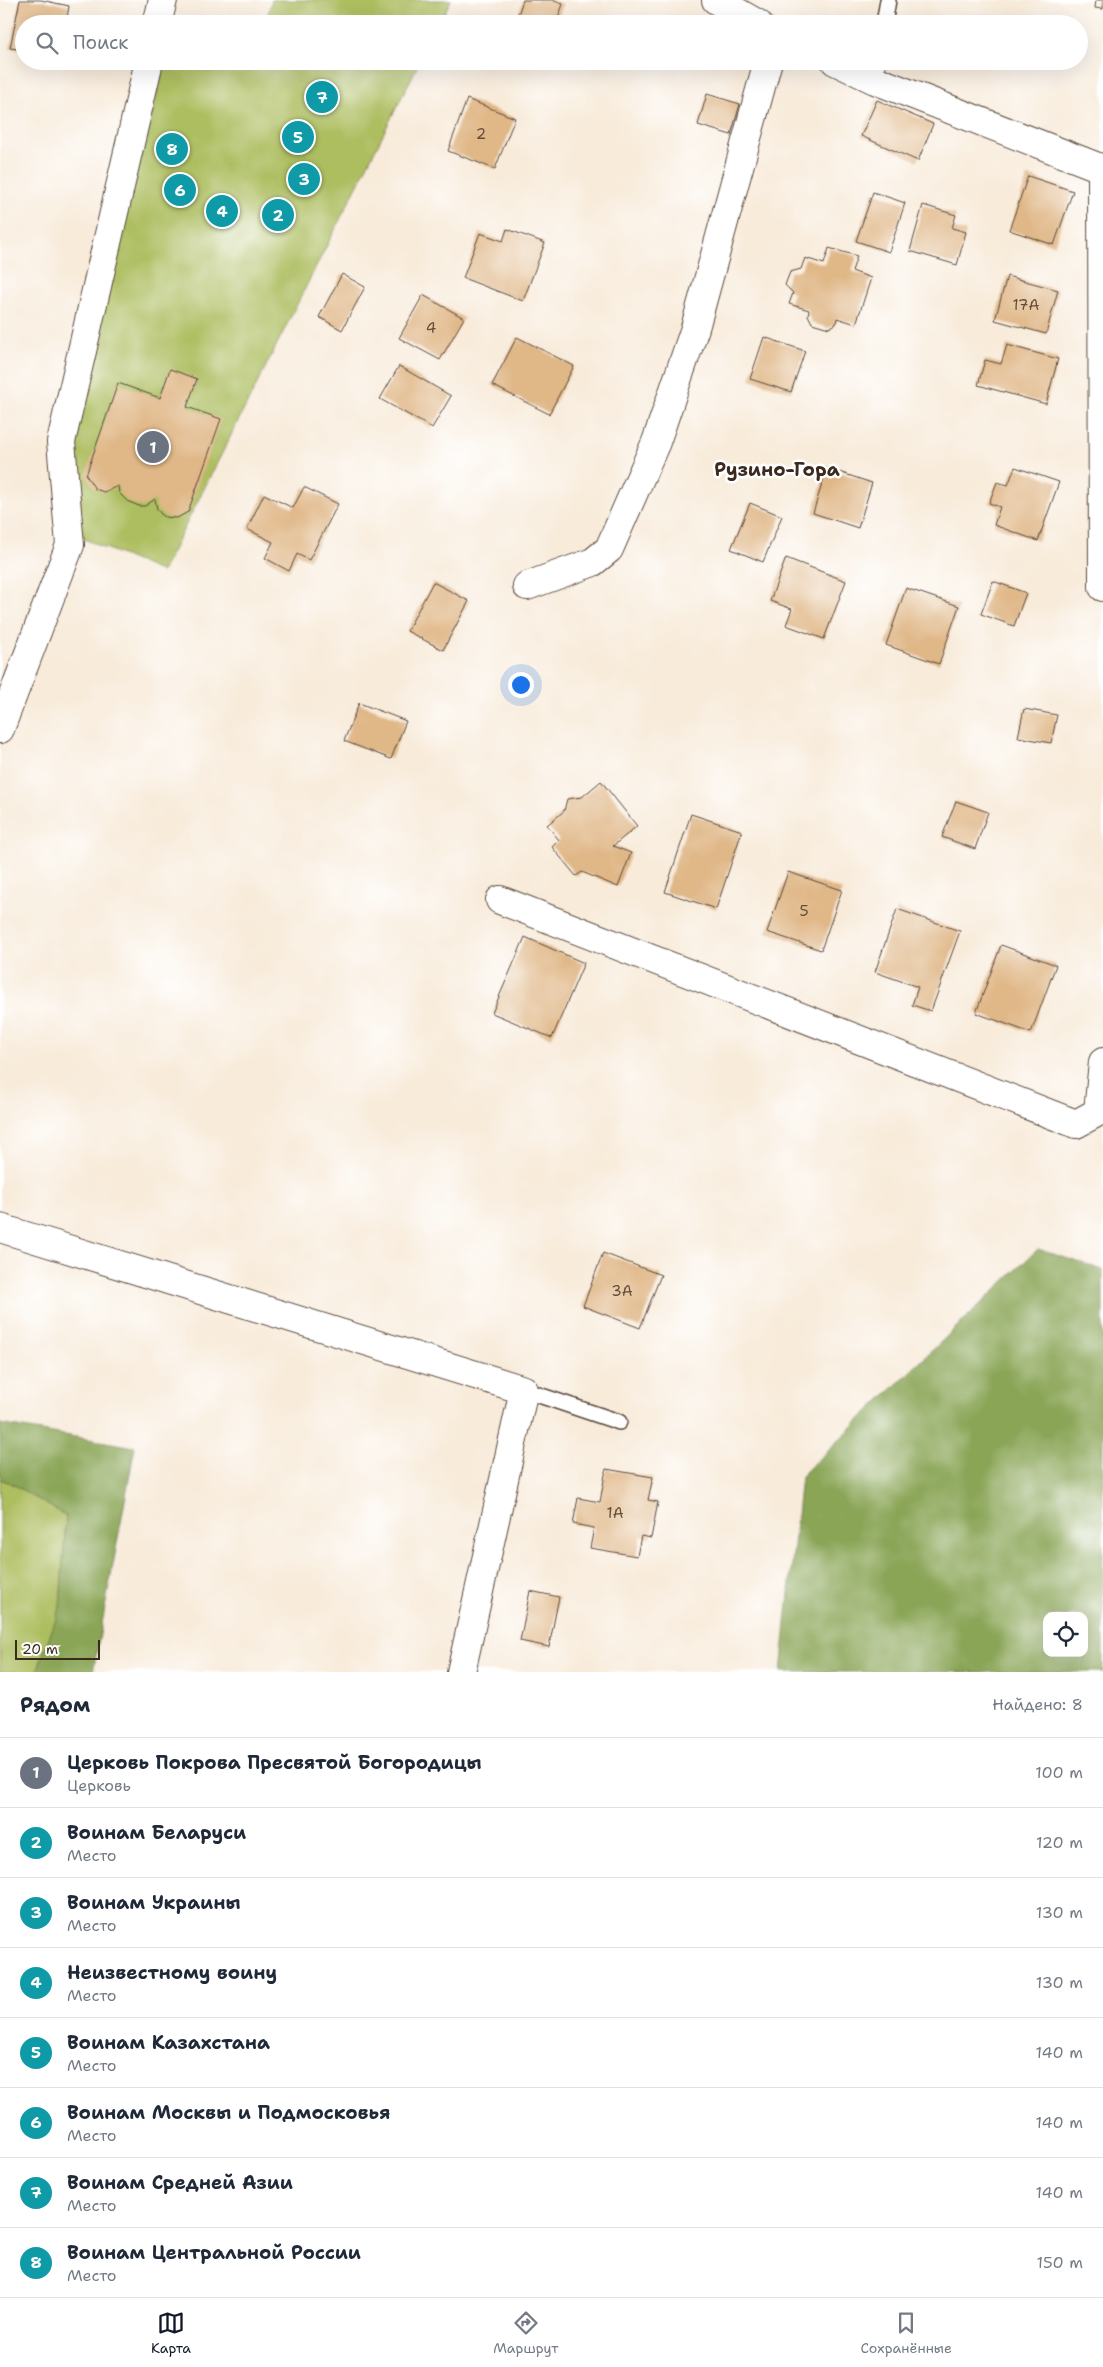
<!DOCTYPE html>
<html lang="ru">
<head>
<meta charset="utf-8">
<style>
  :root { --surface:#fff; --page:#f2f2f3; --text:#1f2937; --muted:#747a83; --line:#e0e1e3; --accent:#111827 }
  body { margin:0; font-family:"Shantell Sans",sans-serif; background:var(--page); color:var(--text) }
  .controls { position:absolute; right:15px; bottom:15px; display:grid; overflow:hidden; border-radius:10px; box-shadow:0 5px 20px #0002 }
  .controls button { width:45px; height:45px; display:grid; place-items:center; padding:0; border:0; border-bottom:1px solid var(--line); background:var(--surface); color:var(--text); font:25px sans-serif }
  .scale { position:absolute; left:15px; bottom:12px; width:85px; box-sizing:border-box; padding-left:5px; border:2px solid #3b2a1e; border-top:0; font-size:14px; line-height:18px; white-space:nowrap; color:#3b2a1e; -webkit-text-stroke:4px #fff; paint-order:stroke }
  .you { position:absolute; left:520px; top:684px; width:18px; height:18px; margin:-12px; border:4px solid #fff; border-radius:50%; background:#1a73e8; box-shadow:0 0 0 8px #1a73e833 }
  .badge { display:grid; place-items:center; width:32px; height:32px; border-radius:50%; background:var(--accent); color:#fff; font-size:16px; font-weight:700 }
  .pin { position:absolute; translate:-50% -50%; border:2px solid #fff; box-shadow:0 1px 5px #0006 }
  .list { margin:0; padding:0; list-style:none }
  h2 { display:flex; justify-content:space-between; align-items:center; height:65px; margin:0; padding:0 20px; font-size:21px }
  h2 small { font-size:16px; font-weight:400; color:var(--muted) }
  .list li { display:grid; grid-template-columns:32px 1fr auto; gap:15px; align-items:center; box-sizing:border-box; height:70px; padding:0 20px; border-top:1px solid var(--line) }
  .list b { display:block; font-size:19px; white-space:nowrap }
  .list p { margin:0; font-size:16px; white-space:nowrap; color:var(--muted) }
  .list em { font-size:16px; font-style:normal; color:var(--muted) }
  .icon { flex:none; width:28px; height:28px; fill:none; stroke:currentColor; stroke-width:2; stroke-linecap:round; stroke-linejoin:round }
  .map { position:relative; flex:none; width:1103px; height:1672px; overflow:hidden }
  .search { position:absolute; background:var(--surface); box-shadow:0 5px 20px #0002; left:15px; right:15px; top:15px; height:55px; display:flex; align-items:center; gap:12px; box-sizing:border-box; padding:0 18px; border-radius:28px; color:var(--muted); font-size:19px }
  .sheet { height:625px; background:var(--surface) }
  nav { display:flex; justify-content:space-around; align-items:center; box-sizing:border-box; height:70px; border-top:1px solid var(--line); background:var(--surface); font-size:14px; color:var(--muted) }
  nav a { display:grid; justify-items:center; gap:2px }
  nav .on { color:var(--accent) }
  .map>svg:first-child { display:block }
</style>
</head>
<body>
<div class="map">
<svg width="1103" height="1672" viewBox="0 0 1103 1672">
  <rect width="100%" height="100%" fill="#fff"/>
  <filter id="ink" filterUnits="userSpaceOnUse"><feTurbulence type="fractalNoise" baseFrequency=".02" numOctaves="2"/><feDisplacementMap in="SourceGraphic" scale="10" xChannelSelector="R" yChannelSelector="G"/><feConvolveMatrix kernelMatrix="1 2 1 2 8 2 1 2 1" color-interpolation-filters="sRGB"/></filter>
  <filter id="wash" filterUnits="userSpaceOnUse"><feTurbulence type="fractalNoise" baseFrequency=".0096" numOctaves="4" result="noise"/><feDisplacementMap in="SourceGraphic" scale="20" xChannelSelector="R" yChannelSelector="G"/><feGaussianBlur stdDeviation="1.12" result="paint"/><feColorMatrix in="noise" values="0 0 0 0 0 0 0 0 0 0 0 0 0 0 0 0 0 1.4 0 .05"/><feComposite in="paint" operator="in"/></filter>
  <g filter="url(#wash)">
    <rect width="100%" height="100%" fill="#f8ebda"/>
    <g fill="#adbe61" stroke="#747440">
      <path d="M272 0H451L439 24H265Z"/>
      <path d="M165 61H420L162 572 82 538 69 447Z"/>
      <path d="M0 1479 11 1483 66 1516 60 1608 37 1672H0Z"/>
    </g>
    <g fill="#8aa557" stroke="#62683a" fill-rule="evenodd">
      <path d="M1038 1249 1103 1270V1672H781L801 1476ZM1047 1616H1084V1653H1047Z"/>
      <path d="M0 1424 135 1447 93 1672H37L60 1608 66 1516 11 1483 0 1479Z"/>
    </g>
    <g id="blocks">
      <g fill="#e0b787">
        <path d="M20 0H41L69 6 66 24H24V50L10 48Z"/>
        <path d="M523 0H552L563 4 556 24H515Z"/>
        <path d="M1096 0H1103V9L1095 8Z"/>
        <path d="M707 94 740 104 731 135 698 125Z"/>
        <path d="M467 99 515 118 495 169 448 151Z"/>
        <path d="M877 100 933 124 918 161 861 136Z"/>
        <path d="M1028 176 1073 191 1054 245 1009 230Z"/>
        <path d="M873 192 905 203 889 252 856 241Z"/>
        <path d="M923 205 956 215 952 228 966 232 957 265 910 251Z"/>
        <path d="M507 229 545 243 523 301 463 278 480 233 503 241Z"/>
        <path d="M829 248 857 256 852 271 871 278 856 324 837 318 836 324 829 328 812 323 808 315 809 310 789 304 793 293 785 285 790 272 801 269 805 258 824 264Z"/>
        <path d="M342 274 365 287 342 330 319 317Z"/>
        <path d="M1007 276 1058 290 1046 334 995 320Z"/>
        <path d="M423 295 464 318 440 360 399 338Z"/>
        <path d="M517 337 574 366 549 414 492 385Z"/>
        <path d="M764 337 805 351 791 392 750 379Z"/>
        <path d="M1007 345 1058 359 1046 404 978 385 985 360 1001 364Z"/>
        <path d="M399 366 451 396 432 428 380 399Z"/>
        <path d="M170 369 197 379 187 407 221 419 188 512 177 518 165 517 161 514 157 509 155 499 145 506H139L127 501 119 493 118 486 104 492 95 489 86 475 118 383 160 398Z"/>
        <path d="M1015 467 1059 482 1038 541 994 525 1000 507 989 503 997 482 1008 485Z"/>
        <path d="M827 468 872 483 858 528 813 513Z"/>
        <path d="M304 487 338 504 309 560 297 554 289 571 265 558 273 542 247 529 264 494 293 508Z"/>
        <path d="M750 503 782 516 763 562 731 549Z"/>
        <path d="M786 558 846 581 824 639 786 625 792 609 770 601Z"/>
        <path d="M993 581 1026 593 1014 626 981 614Z"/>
        <path d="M433 582 469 601 443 650 407 631Z"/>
        <path d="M906 588 959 606 939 664 886 645Z"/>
        <path d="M359 703 406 721 391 759 344 741Z"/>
        <path d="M1024 709 1057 715 1051 743 1018 737Z"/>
        <path d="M601 781 637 826 613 846 631 853 618 887 582 872 576 876 552 847 559 840 547 825 564 811 567 799 582 797Z"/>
        <path d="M956 801 988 812 975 849 942 837Z"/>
        <path d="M691 814 742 831 716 909 665 892Z"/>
        <path d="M788 872 842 890 821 950 767 932Z"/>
        <path d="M897 909 960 931 931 1011 912 1005 918 987 875 972Z"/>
        <path d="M525 937 584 963 552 1038 492 1013Z"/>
        <path d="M1001 945 1056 965 1031 1033 976 1013Z"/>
        <path d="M603 1253 661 1275 640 1328 583 1306Z"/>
        <path d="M606 1469 653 1477 648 1500 658 1502 651 1538 641 1536 637 1556 590 1548 594 1528 573 1524 578 1498 600 1502Z"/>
        <path d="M530 1591 559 1597 549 1647 520 1641Z"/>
      </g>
    </g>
  </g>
  <g filter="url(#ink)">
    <use href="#blocks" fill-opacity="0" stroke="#57473a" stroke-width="1"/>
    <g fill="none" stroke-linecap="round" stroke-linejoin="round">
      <defs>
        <g id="service">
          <path d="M884 24 888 0"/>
          <path d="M875 80 878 61"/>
          <path d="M524 1390 619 1422"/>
        </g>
        <g id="minor">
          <path d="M716 0 758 24"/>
          <path d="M157 24 163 0"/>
          <path d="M835 61 875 80 1103 169"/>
          <path d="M1102 170 1103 587"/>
          <path d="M527 586 593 562 609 549 656 442 695 328 768 61"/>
          <path d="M0 729 70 545 61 442 149 61"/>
          <path d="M500 900 1076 1124 1098 1112 1103 1062"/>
          <path d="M0 1228 524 1390 461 1672"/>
        </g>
      </defs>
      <use href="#service" stroke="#57473a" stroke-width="18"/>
      <use href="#minor" stroke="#57473a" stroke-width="30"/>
      <use href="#service" stroke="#fff" stroke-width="15"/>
      <use href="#minor" stroke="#fff" stroke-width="28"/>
    </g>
  </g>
  <g text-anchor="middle" stroke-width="5" stroke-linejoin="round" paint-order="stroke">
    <g font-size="15" fill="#644d38">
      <text x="481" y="139">2</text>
      <text x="1026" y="310">17А</text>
      <text x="431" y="333">4</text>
      <text x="804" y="916">5</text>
      <text x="622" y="1296">3А</text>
      <text x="615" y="1518">1А</text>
    </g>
    <g font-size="19" font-weight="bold" fill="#3b2a1e" stroke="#fff">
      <text x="777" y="476">Рузино-Гора</text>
    </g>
  </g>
</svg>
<div class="controls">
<button><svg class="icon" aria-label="locate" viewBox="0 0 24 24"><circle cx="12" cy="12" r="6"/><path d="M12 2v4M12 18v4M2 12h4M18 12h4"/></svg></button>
</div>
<div class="scale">20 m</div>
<div class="you"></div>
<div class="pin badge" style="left:153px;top:447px;background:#6b7280">1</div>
<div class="pin badge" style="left:278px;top:215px;background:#0f9aa8">2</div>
<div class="pin badge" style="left:304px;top:179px;background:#0f9aa8">3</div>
<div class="pin badge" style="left:222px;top:211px;background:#0f9aa8">4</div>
<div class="pin badge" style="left:298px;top:137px;background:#0f9aa8">5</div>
<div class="pin badge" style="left:180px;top:190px;background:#0f9aa8">6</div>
<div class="pin badge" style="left:322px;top:97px;background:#0f9aa8">7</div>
<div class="pin badge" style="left:172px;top:149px;background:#0f9aa8">8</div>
<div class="search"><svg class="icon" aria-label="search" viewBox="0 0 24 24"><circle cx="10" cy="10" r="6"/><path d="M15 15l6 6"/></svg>Поиск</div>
</div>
<section class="sheet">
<h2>Рядом<small>Найдено: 8</small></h2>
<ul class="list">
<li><span class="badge" style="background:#6b7280">1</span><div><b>Церковь Покрова Пресвятой Богородицы</b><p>Церковь</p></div><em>100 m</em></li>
<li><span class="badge" style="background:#0f9aa8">2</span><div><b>Воинам Беларуси</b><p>Место</p></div><em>120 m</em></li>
<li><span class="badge" style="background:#0f9aa8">3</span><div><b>Воинам Украины</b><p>Место</p></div><em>130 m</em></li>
<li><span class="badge" style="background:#0f9aa8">4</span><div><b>Неизвестному воину</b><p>Место</p></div><em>130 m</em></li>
<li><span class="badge" style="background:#0f9aa8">5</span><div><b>Воинам Казахстана</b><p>Место</p></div><em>140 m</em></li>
<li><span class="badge" style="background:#0f9aa8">6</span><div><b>Воинам Москвы и Подмосковья</b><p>Место</p></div><em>140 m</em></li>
<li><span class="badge" style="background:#0f9aa8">7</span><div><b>Воинам Средней Азии</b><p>Место</p></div><em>140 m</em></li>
<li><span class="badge" style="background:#0f9aa8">8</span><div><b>Воинам Центральной России</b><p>Место</p></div><em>150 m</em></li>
</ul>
</section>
<nav>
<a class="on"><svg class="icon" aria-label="map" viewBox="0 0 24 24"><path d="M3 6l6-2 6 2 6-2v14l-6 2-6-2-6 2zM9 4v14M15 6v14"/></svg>Карта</a>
<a><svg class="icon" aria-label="directions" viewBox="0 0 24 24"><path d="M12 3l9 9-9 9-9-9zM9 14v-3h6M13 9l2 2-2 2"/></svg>Маршрут</a>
<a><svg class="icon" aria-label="saved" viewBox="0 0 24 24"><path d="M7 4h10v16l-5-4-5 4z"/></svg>Сохранённые</a>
</nav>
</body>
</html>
